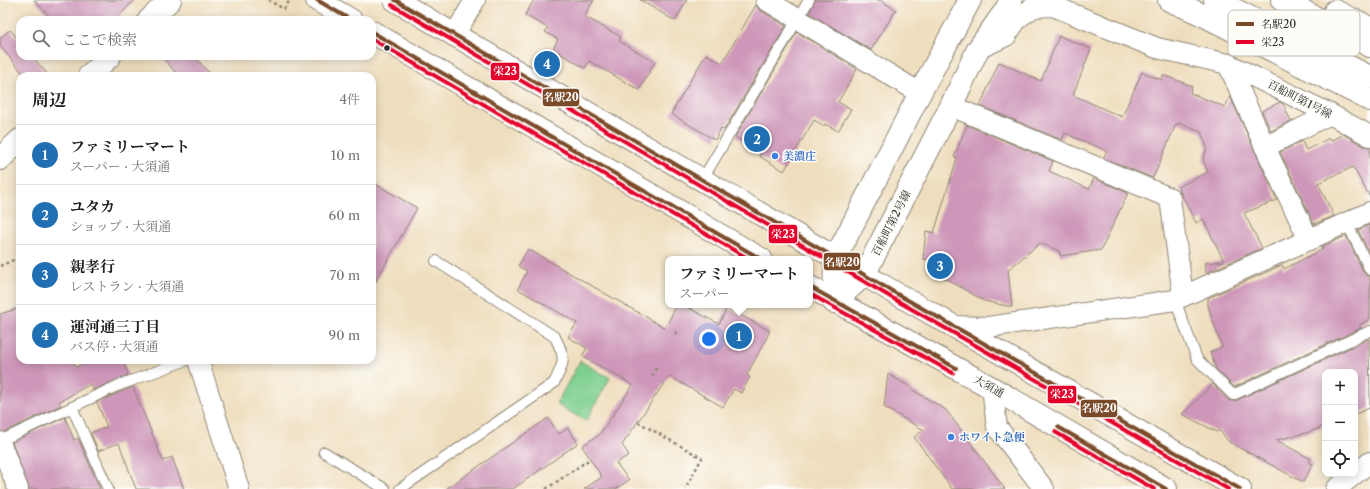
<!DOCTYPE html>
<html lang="ja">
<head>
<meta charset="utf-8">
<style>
  :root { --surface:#fff; --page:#f2f2f2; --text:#202124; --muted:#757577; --line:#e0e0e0; --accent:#1f6fb2 }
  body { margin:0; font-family:"Libre Caslon Text","Noto Serif JP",serif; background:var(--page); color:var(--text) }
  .controls { position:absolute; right:12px; bottom:12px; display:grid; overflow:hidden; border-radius:8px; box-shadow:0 2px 10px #0003 }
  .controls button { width:36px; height:36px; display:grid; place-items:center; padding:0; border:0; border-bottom:1px solid var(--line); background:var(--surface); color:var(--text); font:20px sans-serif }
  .you { position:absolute; left:709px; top:339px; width:14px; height:14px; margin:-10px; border:3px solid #fff; border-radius:50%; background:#1a73e8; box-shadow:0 0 0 6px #1a73e833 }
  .badge { display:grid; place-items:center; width:26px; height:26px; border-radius:50%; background:var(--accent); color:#fff; font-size:13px; font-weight:700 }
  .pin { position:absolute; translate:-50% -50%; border:2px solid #fff; box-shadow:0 1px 4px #0006 }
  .popup { position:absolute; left:665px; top:256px; width:148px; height:52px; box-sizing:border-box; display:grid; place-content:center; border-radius:8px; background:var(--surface); filter:drop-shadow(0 1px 3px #0005); font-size:13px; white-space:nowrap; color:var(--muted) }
  .popup b { font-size:15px; color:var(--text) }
  .popup::after { content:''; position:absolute; left:50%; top:100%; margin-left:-8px; border:8px solid transparent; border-top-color:var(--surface) }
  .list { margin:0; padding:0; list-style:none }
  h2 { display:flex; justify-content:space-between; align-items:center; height:52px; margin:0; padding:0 16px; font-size:17px }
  h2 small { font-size:13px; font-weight:400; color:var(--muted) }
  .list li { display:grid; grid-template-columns:26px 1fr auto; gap:12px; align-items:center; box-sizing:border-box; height:60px; padding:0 16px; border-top:1px solid var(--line) }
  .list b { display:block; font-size:15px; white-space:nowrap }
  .list p { margin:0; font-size:13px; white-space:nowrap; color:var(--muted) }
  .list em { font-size:13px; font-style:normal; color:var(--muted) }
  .icon { flex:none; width:22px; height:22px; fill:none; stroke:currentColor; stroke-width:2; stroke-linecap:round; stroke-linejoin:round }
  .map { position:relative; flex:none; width:1370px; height:489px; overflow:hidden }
  .search { position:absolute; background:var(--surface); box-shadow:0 2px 10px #0003; left:16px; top:16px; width:360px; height:44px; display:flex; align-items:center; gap:10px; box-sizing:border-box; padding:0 14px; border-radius:12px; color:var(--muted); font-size:15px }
  .panel { position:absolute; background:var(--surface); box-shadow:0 2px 10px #0003; left:16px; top:72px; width:360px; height:292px; border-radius:12px }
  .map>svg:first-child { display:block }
</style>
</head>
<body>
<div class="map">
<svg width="1370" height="489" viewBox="0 0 1370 489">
  <rect width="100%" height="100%" fill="#fdfcf7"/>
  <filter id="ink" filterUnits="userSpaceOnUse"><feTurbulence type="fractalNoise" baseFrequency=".025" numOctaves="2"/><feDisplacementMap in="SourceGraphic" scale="8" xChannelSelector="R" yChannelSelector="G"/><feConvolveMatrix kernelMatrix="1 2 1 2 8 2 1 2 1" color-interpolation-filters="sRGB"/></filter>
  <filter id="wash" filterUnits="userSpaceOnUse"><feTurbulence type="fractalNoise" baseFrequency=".012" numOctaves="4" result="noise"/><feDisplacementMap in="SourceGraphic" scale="16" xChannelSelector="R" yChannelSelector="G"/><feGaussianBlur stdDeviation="0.9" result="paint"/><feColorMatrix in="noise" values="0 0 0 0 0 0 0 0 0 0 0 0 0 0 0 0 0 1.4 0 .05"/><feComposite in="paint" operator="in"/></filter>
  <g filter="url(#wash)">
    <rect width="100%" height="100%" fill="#efdebe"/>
    <path fill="#7ecf8f" stroke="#547d5d" d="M580 361 610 378 586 421 556 404Z"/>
    <g id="blocks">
      <g fill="#ce97b9">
        <path d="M34 0H135L114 20H53Z"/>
        <path d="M534 0H594L584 16 621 37 619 41 655 62 639 90 589 61 585 68 553 49 558 39 545 32 548 28 525 15Z"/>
        <path d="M640 0H687L675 21Z"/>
        <path d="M815 0H880L896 10 871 50 809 13Z"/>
        <path d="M756 5 760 10 786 26 724 130 721 128 715 140 671 114 706 54 722 63Z"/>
        <path d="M10 30 20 41V56H32L49 76H25L0 46V38Z"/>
        <path d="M797 32 857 69 838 102 851 109 838 131 825 124 824 126 814 120 784 171 759 156 761 152 735 137Z"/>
        <path d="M1059 36 1091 49 1073 95 1122 117 1142 72 1162 80 1163 75 1192 86 1190 93 1225 107 1230 96 1277 200 1244 213 1262 248 1206 273 1205 263 1224 261 1203 219 1196 223 1178 187 1208 172 1203 160 1207 147 1201 132 1179 123 1178 125 1176 124 1153 178 1103 158 1107 151 1071 136 1065 133 1062 140 980 106 999 62 1041 81Z"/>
        <path d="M161 56H194L212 76H179Z"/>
        <path d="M1280 102 1283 104 1291 121 1271 131 1262 111Z"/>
        <path d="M967 125 1053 161 1049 171 1089 189 1094 178 1128 193 1101 250 1060 256 1059 251 1040 243 1008 270 1012 307 984 301 935 272 936 260 923 259 926 231 934 233 957 158 954 157Z"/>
        <path d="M1343 134 1364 146 1370 147V197L1353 167 1318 183 1334 216 1314 224 1280 152 1302 141 1306 150 1329 138 1330 141Z"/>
        <path d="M372 182 417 208 372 288Z"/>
        <path d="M1370 225V255L1358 230Z"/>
        <path d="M1346 236 1364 273 1367 276H1370V319L1359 325 1361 328 1234 387 1216 369 1210 352 1222 347 1208 306V298L1282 265 1284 269 1323 249 1321 247Z"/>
        <path d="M528 249 665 328 677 305H683L719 324 727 308 770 331 747 375 750 377 741 393 734 389 723 407 669 376 622 445 629 455 616 463 629 480 616 489H584L602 477 582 446 599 435 633 385 582 356 587 348 568 337 577 323 518 289 527 271 518 266Z"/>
        <path d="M20 308V360H72L76 367 93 360H123L128 375 93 390 90 384 59 402 61 405 4 432 0 431V314Z"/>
        <path d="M1369 339 1370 408 1355 414V372H1325V426L1306 433 1276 440 1311 459 1309 462 1313 464 1303 482 1229 442 1219 430 1217 432 1182 414 1213 384 1228 400 1231 401H1235Z"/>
        <path d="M888 374 912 388 911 389 946 410 1005 489H952L914 437 924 430 884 407Z"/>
        <path d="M133 387 163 461 172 457 184 489H136L119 443 98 451 91 433 107 427 97 402Z"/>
        <path d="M65 417 74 440 78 438 100 489H29L12 442Z"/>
        <path d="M548 418 559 434 568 428 578 443 513 489H446Z"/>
      </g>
    </g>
  </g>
  <g filter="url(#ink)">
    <use href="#blocks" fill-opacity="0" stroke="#8d8474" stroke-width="1"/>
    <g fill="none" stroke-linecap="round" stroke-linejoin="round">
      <defs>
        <g id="service">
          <path d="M702 180 809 0"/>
          <path d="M1347 223 1370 270"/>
          <path d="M1175 300 1197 359 1233 395 1370 331"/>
          <path d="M72 407 108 489"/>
          <path d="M0 441 117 386 187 360"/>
          <path d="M324 452 385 489"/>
          <path d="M400 489 554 383C565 361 566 359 555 337L436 261"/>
        </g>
        <g id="minor">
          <path d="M766 0 920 93"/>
          <path d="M454 36 475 0"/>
          <path d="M978 49 1006 36 1018 18 1034 7 1053 6 1157 48 1228 64 1330 114 1370 136"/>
          <path d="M1228 64 1265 147 1309 240"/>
          <path d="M951 106 1170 198 1183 296"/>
          <path d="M1265 147 1330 114"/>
          <path d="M952 326 988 327 1175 300 1370 212"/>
          <path d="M198 360 239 489"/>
          <path d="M992 388 997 427 1044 489"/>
          <path d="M0 442 18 489"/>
          <path d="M1336 489 1370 462"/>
        </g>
        <g id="tertiary">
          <path d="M149 20 170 0"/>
          <path d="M89 76 110 56"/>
          <path d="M0 159 20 140"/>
          <path d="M834 302 864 275 951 106 978 49 1005 11"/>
          <path d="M834 302 835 259 920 93 970 0"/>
        </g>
        <g id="primary">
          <path d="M317 0 351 20"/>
          <path d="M395 0 897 294 1240 489"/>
          <path d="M372 32 761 259"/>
          <path d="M810 287 992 388 1166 489"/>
        </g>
        <g id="motorway">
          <path d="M1169 0 1203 15 1370 100"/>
          <path d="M1215 0 1370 77"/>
          <path d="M1282 0 1370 46"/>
          <path d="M1005 11 1011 0"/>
          <path d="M1335 11 1370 28"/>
        </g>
      </defs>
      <use href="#service" stroke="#8d8474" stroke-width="12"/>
      <use href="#minor" stroke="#8d8474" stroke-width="22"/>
      <use href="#tertiary" stroke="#8d8474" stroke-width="24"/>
      <use href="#primary" stroke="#8d8474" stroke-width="24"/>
      <use href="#motorway" stroke="#8d8474" stroke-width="24"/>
      <g stroke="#8d8474" stroke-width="2.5" stroke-dasharray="3 3" stroke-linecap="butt">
        <path d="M268 0 284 9 290 0"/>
        <path d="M0 266 20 257"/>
        <path d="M690 309 691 305"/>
        <path d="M675 334 678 330"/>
        <path d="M652 376 656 368"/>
        <path d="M638 422 702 458 685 489"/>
        <path d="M546 489 590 459"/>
      </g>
      <use href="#service" stroke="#fff" stroke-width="10"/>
      <use href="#minor" stroke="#fff" stroke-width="20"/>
      <use href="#tertiary" stroke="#fff" stroke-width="22"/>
      <use href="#primary" stroke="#fff" stroke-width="22"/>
      <use href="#motorway" stroke="#fff" stroke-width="22"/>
      <defs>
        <g id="bus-1">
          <path d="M317 0 351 20"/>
          <path d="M395 0 897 294 1240 489"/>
          <path d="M372 32 761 259"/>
          <path d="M810 287 956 368"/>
          <path d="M1058 427 1166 489"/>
        </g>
        <g id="bus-2">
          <path d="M392 5 894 299 1228 489"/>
          <path d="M372 39 749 259"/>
          <path d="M810 294 953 373"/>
          <path d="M1055 432 1154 489"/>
        </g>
      </defs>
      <use href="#bus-1" stroke="#fdfcf7" stroke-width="7"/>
      <use href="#bus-2" stroke="#fdfcf7" stroke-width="7"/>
      <use href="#bus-1" stroke="#7a4b2a" stroke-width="4"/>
      <use href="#bus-2" stroke="#e4002b" stroke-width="4"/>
    </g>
  </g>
  <circle fill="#2b2b2b" stroke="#fdfcf7" stroke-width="1.5" cx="387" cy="48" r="3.5"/>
  <g fill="#3f7fe0" stroke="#fdfcf7" stroke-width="1.5">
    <circle cx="775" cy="156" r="4"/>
    <circle cx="951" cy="437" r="4"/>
  </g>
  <g text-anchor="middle" stroke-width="3" stroke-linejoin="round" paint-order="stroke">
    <g font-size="11" fill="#2b2b2b" stroke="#fdfcf7">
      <text transform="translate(1300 99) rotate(27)" y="4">百船町第1号線</text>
      <text transform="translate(891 223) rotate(-63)" y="4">百船町第2号線</text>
      <text transform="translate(989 386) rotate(29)" y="4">大須通</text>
    </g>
    <g font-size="11" font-weight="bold" fill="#366cbe" stroke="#fdfcf7" text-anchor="start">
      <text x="783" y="160">美濃庄</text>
      <text x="959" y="441">ホワイト急便</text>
    </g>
  </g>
  <rect x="1228" y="10" width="132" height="46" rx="6" fill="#fdfcf7" stroke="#bebdba" stroke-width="1"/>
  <rect x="1236" y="22" width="18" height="4" fill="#7a4b2a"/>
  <rect x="1236" y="40" width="18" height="4" fill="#e4002b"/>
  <g font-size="11" fill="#2b2b2b">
    <text x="1261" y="28">名駅20</text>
    <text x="1261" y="46">栄23</text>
  </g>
  <g stroke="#fdfcf7" stroke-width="1.5">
    <rect x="490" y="62" width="30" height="19" rx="4" fill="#e4002b"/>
    <rect x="542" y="88" width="38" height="19" rx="4" fill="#7a4b2a"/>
    <rect x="768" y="224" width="30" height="20" rx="4" fill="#e4002b"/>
    <rect x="823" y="252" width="38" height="19" rx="4" fill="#7a4b2a"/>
    <rect x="1047" y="385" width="30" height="19" rx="4" fill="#e4002b"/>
    <rect x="1080" y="399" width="38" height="19" rx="4" fill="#7a4b2a"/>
  </g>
  <g font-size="11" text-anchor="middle" font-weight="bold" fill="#fff">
    <text x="505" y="75">栄23</text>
    <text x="561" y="101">名駅20</text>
    <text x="783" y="238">栄23</text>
    <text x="842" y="266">名駅20</text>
    <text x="1062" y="398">栄23</text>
    <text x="1099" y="412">名駅20</text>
  </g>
</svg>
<div class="controls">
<button>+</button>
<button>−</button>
<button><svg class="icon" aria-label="locate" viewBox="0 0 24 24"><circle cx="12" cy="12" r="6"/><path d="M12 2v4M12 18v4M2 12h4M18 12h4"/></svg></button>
</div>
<div class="you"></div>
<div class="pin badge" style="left:739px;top:336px">1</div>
<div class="popup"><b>ファミリーマート</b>スーパー</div>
<div class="pin badge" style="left:757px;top:139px">2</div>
<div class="pin badge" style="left:940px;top:266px">3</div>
<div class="pin badge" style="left:547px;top:64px">4</div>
<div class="search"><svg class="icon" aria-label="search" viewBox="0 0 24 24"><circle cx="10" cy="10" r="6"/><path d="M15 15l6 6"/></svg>ここで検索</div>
<section class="panel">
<h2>周辺<small>4件</small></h2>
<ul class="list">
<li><span class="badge">1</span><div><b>ファミリーマート</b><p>スーパー · 大須通</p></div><em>10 m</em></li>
<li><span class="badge">2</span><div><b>ユタカ</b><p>ショップ · 大須通</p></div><em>60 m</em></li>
<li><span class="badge">3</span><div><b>親孝行</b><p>レストラン · 大須通</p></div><em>70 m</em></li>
<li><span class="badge">4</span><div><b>運河通三丁目</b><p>バス停 · 大須通</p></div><em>90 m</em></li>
</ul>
</section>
</div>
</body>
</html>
